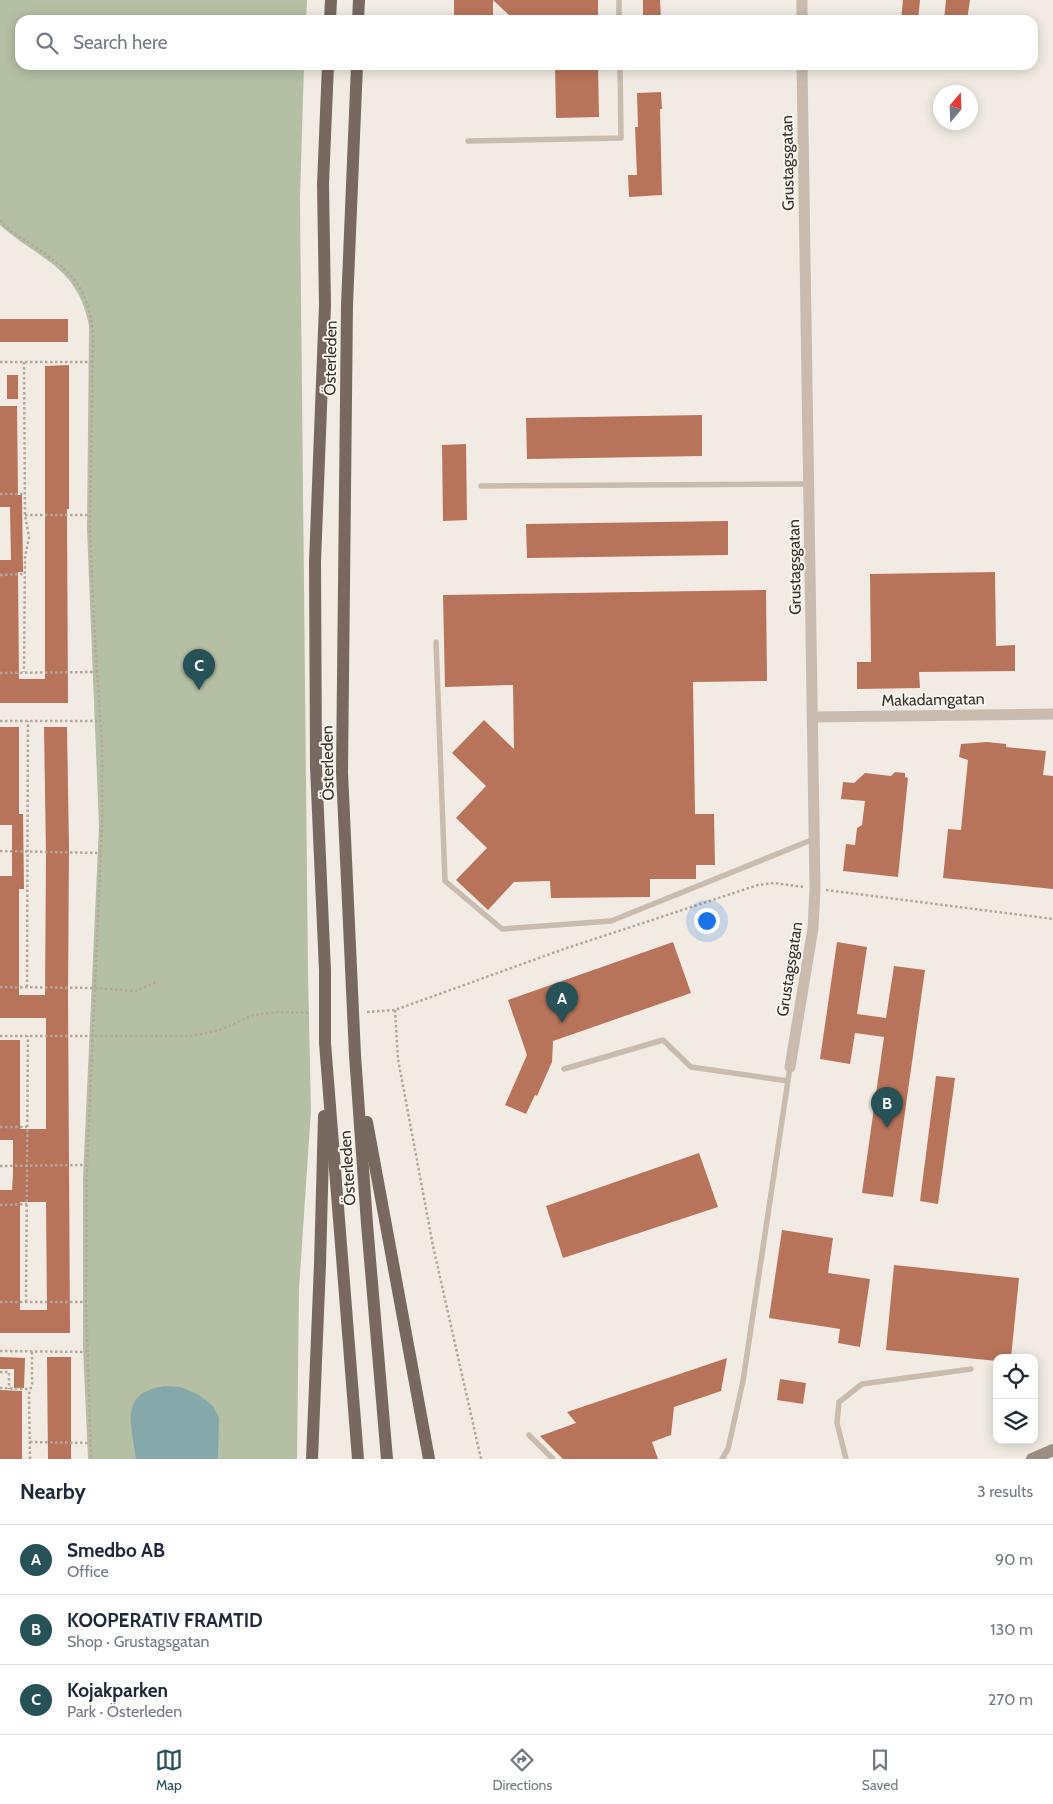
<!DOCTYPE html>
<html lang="en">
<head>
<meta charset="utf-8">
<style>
  :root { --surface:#fff; --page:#f2f2f3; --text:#1f2937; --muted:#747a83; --line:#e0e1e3; --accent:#265156 }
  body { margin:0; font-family:Cabin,sans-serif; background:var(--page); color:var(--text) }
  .controls { position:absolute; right:15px; bottom:15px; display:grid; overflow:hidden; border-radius:10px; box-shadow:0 2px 12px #0003 }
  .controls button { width:45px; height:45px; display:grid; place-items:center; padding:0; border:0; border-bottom:1px solid var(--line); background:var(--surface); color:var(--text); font:25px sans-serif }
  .compass { position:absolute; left:933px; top:85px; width:45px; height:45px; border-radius:50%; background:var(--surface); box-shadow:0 2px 12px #0003; rotate:19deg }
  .you { position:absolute; left:706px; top:920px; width:18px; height:18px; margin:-12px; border:4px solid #fff; border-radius:50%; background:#1a73e8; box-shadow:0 0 0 8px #1a73e833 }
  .badge { display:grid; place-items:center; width:32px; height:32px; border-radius:50%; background:var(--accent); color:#fff; font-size:16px; font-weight:700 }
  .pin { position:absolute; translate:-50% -41px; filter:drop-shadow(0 1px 2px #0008) }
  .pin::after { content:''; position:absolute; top:26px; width:18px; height:15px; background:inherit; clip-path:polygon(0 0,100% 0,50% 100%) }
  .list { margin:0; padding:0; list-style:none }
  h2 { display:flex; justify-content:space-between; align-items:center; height:65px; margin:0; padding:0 20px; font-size:21px }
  h2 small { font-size:16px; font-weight:400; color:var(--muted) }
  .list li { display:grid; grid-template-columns:32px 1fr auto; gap:15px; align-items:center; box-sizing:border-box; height:70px; padding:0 20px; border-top:1px solid var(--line) }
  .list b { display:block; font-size:19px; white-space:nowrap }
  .list p { margin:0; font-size:16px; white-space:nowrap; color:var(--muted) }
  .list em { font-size:16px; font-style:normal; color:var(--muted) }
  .icon { flex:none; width:28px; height:28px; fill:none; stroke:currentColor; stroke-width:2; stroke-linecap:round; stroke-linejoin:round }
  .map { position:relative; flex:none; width:1053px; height:1459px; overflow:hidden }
  .search { position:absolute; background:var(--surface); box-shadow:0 2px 12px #0003; left:15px; right:15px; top:15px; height:55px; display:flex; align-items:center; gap:12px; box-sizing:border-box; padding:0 18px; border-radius:15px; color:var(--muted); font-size:19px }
  .sheet { height:275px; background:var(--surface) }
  nav { display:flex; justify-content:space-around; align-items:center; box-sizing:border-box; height:70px; border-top:1px solid var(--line); background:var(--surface); font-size:14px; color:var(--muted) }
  nav a { display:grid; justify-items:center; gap:2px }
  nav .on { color:var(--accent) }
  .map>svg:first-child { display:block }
</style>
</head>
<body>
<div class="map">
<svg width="1053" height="1459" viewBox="0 0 1053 1459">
  <rect width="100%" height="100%" fill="#f1ebe3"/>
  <path fill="#b5bfa4" d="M0 0H307L306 20H20V65H304L300 199 308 973 311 1110 299 1289 297 1459H88L83 1348V1178L99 826 87 529 89 326C78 266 39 260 0 225Z"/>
  <path fill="#85a8ab" d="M165 1386 181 1387 199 1395 213 1406 219 1418 218 1459H136C132 1423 118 1393 165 1386Z"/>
  <g fill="#b8745a" fill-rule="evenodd">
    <path d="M454 0H598V20H522V17H511L493 0V20H454Z"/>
    <path d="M643 0H660L661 20H643Z"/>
    <path d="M903 0H920L918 20H901Z"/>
    <path d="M946 0H970L967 20H944Z"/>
    <path d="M555 65H598L599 117 556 118Z"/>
    <path d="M661 92 662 109H660L662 195 629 197 628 175H637L635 127H638L637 93Z"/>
    <rect x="0" y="319" width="68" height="23"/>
    <path d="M69 365V509H67L68 703H0V560H11L10 507H0V406H17L18 495H22L23 572H18L19 679H45V366Z"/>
    <rect x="7" y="375" width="11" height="24"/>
    <path d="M702 415V456L527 459 526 418Z"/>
    <path d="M466 444 467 520 443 521 442 445Z"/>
    <path d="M728 521V555L527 558 526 524Z"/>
    <path d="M995 572 996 646 1015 645V671L919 672 920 688 857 689V662H871L870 574Z"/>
    <path d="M766 590 767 681 693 682 695 814H714L715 865H696V879H650V897L551 898 550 881 514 882 488 910 456 880 487 848 456 818 486 786 452 753 484 720 514 749 513 685 445 687 443 595Z"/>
    <path d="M0 727H19V814H23L24 889H19V995H45L46 855 44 727H67L69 847 68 995 70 1333H0V1190H12L13 1173V1140H0V1040H20V1129H46V1018H0V876H12V825H0ZM20 1202H46L47 1310H20Z"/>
    <path d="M987 742 1006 744V747L1046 751 1043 775 1053 776V889L943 878 948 829 961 830 968 760 959 757 961 744Z"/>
    <path d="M895 772 905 773V777L908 778 898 877 843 871 846 844 855 845 857 828 862 825 865 801 841 799 843 782 854 783 865 773 891 776Z"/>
    <path d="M673 942 691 993 553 1041 552 1062 537 1096 535 1095 526 1114 505 1105 527 1055 508 1000Z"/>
    <path d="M837 942 867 947 857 1014 886 1018 894 966 925 970 893 1197 862 1193 884 1037 855 1033 850 1064 820 1059Z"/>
    <path d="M936 1076 955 1078 938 1204 920 1201Z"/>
    <path d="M699 1153 718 1207 563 1258 546 1206Z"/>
    <path d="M782 1230 833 1238 828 1273 870 1279 860 1347 838 1343 840 1329 769 1318Z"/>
    <path d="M894 1265 1019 1278 1011 1358H997V1361L886 1350Z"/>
    <path d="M0 1357 25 1358 24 1388H14V1369H0Z"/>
    <path d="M47 1357H71V1459H48Z"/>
    <path d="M727 1358 721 1391 674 1407 671 1435 652 1442 658 1459H563L540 1436 576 1423 567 1412Z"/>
    <path d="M780 1379 806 1383 803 1404 777 1400Z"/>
    <path d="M0 1390 22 1391V1459H0Z"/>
  </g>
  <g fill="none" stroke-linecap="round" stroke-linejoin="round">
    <g stroke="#b4a69a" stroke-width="2.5" stroke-dasharray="2.5 2.5" stroke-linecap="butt">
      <path d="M0 220C8 231 20 237 31 244 69 270 88 285 93 333L90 530 94 624 102 743V825L87 1167 86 1302 91 1459"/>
      <path d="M0 362H92"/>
      <path d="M24 362 25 515 29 537 25 557 24 672"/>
      <path d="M0 494H25"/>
      <path d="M25 515H90"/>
      <path d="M0 575 25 574"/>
      <path d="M0 673 97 672"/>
      <path d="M0 721H100"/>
      <path d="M0 851 101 853"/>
      <path d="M826 890 1053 919"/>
      <path d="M0 987 95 988 136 991 156 982"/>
      <path d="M27 987 28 721"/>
      <path d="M395 1010 398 1059 433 1246 481 1459"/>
      <path d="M367 1012 395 1010 561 950 758 885 774 883 804 887"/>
      <path d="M0 1036H191L220 1030 253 1015 279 1012 310 1013"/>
      <path d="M0 1127H27"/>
      <path d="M0 1166 86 1165"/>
      <path d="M0 1205 27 1204"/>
      <path d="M0 1302H86"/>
      <path d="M26 1302 28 1036"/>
      <path d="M0 1351 86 1352"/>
      <path d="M0 1372H9V1389"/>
      <path d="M0 1388 30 1389"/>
      <path d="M30 1442 91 1443"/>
      <path d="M30 1459 29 1394 32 1384V1352"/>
    </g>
    <g stroke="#c9bcaf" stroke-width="5.5">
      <path d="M619 0V20"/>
      <path d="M468 141 621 138 620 65"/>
      <path d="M481 486 809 484"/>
      <path d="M436 642 445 881 502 929 611 921 814 839"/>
      <path d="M564 1069 663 1040 691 1067 788 1081"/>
      <path d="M529 1435 553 1459"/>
      <path d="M722 1459 728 1449 743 1381 790 1067"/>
      <path d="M846 1459 837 1423 839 1402 862 1384 971 1369"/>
    </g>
    <g stroke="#c9bcaf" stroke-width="11">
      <path d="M802 0V20"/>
      <path d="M813 717 1053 714"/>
      <path d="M790 1067 813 928 815 889 802 65"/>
    </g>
    <path stroke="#9c8c81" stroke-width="12" d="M1032 1459 1053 1450"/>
    <g stroke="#786960" stroke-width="12">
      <path d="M330 20 331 0"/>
      <path d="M358 20 359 0"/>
      <path d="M328 65 323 184 325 305 315 562 316 767 325 971V1043L358 1459"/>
      <path d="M357 65 347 305 342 772 355 1055 367 1224 387 1459"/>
      <path d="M367 1122 429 1459"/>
      <path d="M312 1459 320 1264 324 1116"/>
    </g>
  </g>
  <g text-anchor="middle" stroke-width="4" stroke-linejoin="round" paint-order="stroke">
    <g font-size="16" fill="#39312d" stroke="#f9f5ef">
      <text transform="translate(787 163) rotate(-91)" y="6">Grustagsgatan</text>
      <text transform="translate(330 358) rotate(-89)" y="6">Österleden</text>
      <text transform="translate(794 567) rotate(-91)" y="6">Grustagsgatan</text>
      <text transform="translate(933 699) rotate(-1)" y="6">Makadamgatan</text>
      <text transform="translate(327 763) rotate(-91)" y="6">Österleden</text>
      <text transform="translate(789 969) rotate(-81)" y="6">Grustagsgatan</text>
      <text transform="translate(347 1168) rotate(-94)" y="6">Österleden</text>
    </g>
  </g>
</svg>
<div class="controls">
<button><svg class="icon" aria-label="locate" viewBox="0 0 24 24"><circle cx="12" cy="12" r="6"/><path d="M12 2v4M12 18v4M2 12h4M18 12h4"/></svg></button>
<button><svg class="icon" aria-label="layers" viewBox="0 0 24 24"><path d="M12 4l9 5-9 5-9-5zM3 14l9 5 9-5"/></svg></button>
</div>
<svg class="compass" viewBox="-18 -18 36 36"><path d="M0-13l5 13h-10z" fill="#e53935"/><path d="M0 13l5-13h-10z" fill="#747a83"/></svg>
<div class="you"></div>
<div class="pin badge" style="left:562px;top:1023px">A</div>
<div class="pin badge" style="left:887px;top:1128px">B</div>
<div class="pin badge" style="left:199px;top:690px">C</div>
<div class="search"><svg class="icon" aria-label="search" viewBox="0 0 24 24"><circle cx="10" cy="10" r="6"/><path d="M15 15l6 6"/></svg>Search here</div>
</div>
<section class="sheet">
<h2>Nearby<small>3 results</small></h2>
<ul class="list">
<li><span class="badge">A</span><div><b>Smedbo AB</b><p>Office</p></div><em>90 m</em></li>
<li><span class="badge">B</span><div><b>KOOPERATIV FRAMTID</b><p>Shop · Grustagsgatan</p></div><em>130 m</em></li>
<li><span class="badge">C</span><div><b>Kojakparken</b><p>Park · Österleden</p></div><em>270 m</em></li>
</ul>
</section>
<nav>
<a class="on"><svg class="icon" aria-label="map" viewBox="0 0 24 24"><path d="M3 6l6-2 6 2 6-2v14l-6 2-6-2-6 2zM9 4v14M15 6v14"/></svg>Map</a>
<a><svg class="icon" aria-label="directions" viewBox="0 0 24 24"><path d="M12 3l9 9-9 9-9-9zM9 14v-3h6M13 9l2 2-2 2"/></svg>Directions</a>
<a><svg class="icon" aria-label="saved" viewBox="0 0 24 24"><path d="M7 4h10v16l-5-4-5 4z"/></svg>Saved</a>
</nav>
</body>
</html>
